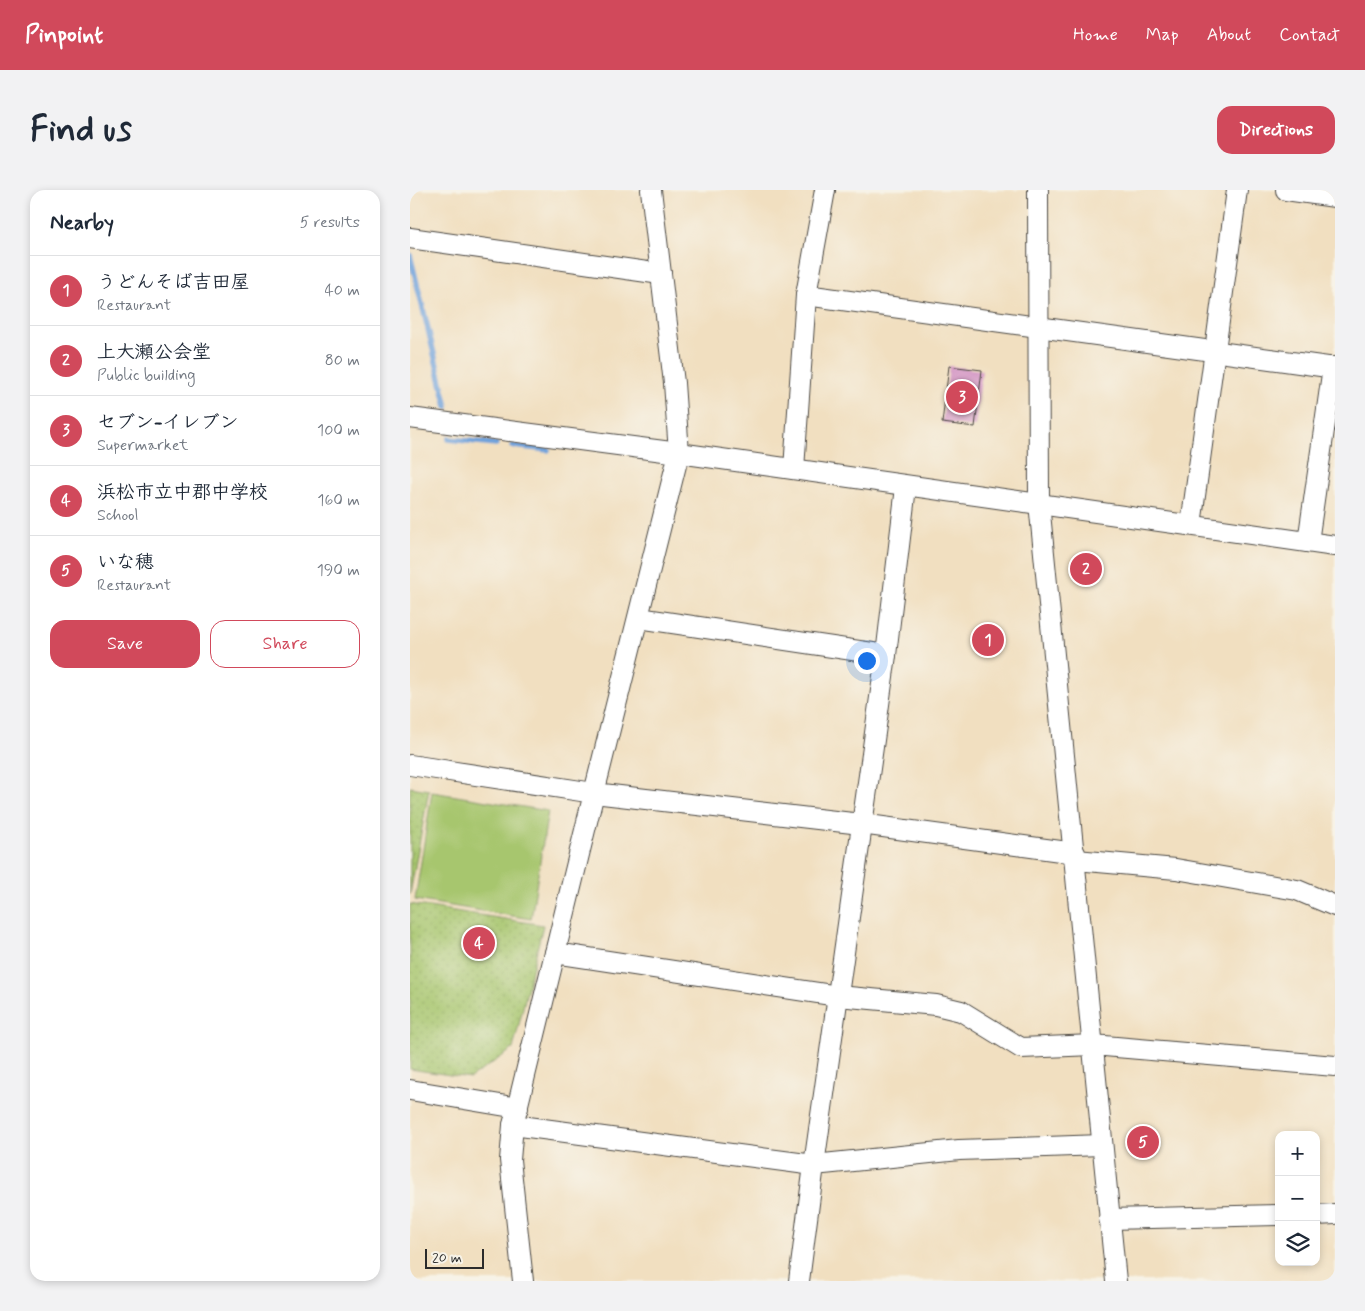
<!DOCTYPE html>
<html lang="en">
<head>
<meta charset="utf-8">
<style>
  :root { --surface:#fff; --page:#f2f2f3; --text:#1f2937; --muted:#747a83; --line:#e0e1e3; --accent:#d1495b }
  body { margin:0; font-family:Mynerve,"Klee One",sans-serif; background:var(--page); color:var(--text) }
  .controls { position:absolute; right:15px; bottom:15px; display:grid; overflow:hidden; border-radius:10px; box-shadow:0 2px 8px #0003 }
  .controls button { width:45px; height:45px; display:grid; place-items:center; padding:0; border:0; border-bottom:1px solid var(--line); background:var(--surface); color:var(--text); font:25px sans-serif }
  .scale { position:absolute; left:15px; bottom:12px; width:59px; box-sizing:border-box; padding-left:5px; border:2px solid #2b2b2b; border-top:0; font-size:14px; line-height:18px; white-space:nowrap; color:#2b2b2b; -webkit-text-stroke:4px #f7f3e8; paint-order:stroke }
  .you { position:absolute; left:456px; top:470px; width:18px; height:18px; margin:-12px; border:4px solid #fff; border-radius:50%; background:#1a73e8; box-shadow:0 0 0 8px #1a73e833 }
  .badge { display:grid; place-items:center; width:32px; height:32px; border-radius:50%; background:var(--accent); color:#fff; font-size:16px; font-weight:700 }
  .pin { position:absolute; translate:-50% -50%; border:2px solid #fff; box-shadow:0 1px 5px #0006 }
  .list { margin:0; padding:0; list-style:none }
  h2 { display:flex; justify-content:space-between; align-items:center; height:65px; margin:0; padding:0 20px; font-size:21px }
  h2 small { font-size:16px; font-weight:400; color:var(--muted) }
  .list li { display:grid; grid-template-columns:32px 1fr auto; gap:15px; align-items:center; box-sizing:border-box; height:70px; padding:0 20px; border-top:1px solid var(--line) }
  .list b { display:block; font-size:19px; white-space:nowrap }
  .list p { margin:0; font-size:16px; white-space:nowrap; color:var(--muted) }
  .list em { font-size:16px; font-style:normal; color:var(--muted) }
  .actions { display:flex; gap:10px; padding:15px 20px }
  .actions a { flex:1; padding:11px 0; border:1px solid var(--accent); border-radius:15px; text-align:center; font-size:18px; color:var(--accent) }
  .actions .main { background:var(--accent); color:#fff }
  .icon { flex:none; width:28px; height:28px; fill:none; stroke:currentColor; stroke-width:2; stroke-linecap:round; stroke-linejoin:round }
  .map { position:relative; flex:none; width:925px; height:1091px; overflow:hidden; border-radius:15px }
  header { display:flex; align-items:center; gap:30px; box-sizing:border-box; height:70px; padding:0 25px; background:var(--accent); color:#fff }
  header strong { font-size:24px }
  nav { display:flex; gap:28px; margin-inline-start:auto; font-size:18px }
  .intro { display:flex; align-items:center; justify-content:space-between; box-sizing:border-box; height:120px; padding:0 30px }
  h1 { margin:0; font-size:35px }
  .button { padding:12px 22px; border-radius:15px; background:var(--accent); color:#fff; font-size:18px; font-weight:700 }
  main { display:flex; gap:30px; padding:0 30px }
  aside { flex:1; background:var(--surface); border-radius:15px; box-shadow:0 2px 8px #0003 }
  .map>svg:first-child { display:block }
</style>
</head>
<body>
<header>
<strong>Pinpoint</strong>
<nav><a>Home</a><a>Map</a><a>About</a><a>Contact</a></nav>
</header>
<div class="intro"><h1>Find us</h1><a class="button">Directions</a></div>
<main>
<aside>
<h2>Nearby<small>5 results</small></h2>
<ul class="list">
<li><span class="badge">1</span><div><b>うどんそば吉田屋</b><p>Restaurant</p></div><em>40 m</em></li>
<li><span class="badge">2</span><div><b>上大瀬公会堂</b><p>Public building</p></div><em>80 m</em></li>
<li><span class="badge">3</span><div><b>セブン-イレブン</b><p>Supermarket</p></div><em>100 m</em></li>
<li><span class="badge">4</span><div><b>浜松市立中郡中学校</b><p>School</p></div><em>160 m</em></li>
<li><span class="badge">5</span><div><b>いな穂</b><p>Restaurant</p></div><em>190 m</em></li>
</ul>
<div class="actions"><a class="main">Save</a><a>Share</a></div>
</aside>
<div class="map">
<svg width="925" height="1091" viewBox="0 0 925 1091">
  <defs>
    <pattern id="park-dots" width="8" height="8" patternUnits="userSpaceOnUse" patternTransform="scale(1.25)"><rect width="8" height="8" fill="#a7c66e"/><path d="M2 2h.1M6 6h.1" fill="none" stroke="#90aa5f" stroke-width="1.8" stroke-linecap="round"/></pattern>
  </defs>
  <rect width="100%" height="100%" fill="#f7f3e8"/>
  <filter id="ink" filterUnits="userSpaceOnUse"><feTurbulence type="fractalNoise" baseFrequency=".02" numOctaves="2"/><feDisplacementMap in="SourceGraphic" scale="10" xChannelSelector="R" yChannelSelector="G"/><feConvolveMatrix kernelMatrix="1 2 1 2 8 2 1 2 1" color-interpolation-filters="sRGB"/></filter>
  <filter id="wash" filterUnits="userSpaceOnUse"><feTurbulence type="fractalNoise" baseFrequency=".0096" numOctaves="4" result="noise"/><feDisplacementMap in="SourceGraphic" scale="20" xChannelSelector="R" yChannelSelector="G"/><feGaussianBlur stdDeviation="1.12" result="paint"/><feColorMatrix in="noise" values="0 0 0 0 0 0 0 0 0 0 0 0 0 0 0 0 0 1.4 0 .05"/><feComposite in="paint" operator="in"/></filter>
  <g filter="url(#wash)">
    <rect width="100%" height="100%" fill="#f1dfc0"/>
    <g fill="url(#park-dots)" stroke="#69784c">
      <path d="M0 597 19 600 0 704Z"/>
      <path d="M0 714 133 735 103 859 60 888 0 879Z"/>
    </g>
    <path fill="#a7c66e" stroke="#69784c" d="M22 602 138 621 121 729 5 710Z"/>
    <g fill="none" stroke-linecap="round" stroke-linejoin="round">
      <g stroke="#70a2db" stroke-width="5.5">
        <path d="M0 65 37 217"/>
        <path d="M39 249 86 254"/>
        <path d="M103 256 138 260"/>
      </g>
    </g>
    <g id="blocks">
      <path fill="#d291c3" d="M539 176 572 180 565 237 532 233Z"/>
    </g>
  </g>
  <g filter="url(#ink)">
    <use href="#blocks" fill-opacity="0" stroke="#494641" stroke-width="1"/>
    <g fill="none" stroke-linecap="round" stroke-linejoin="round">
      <defs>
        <g id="minor">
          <path d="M241 0 264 193 269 263 184 603 451 634 665 663"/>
          <path d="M628 0 629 313 706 1091"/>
          <path d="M876 0 925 7"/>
          <path d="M0 48 251 84"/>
          <path d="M396 105 925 178"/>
          <path d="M0 228 269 263 925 356"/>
          <path d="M384 279 396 105 415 0"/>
          <path d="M781 335 827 0"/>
          <path d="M898 352 923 177"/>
          <path d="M229 428 476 465"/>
          <path d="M0 575 184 603 103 935 100 970 113 1091"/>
          <path d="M666 670 766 679 887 700 925 716"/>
          <path d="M145 763 428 806 526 815 551 821 611 858 683 855 925 876"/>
          <path d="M0 900 108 918"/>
          <path d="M103 935 404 975 476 465 496 297"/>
          <path d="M906 1025 925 1024"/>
          <path d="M699 1029 869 1025"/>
          <path d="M389 1091 404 975 549 960 692 955"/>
        </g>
      </defs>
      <use href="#minor" stroke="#494641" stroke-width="22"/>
      <use href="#minor" stroke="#fff" stroke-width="20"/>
    </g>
  </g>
</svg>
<div class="controls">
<button>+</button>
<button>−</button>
<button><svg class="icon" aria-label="layers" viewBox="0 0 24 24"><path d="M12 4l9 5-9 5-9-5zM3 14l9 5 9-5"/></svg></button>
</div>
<div class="scale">20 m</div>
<div class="you"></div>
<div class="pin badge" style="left:578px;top:450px">1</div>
<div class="pin badge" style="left:676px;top:379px">2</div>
<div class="pin badge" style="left:552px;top:207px">3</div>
<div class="pin badge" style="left:69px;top:753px">4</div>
<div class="pin badge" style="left:733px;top:952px">5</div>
</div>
</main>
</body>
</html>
